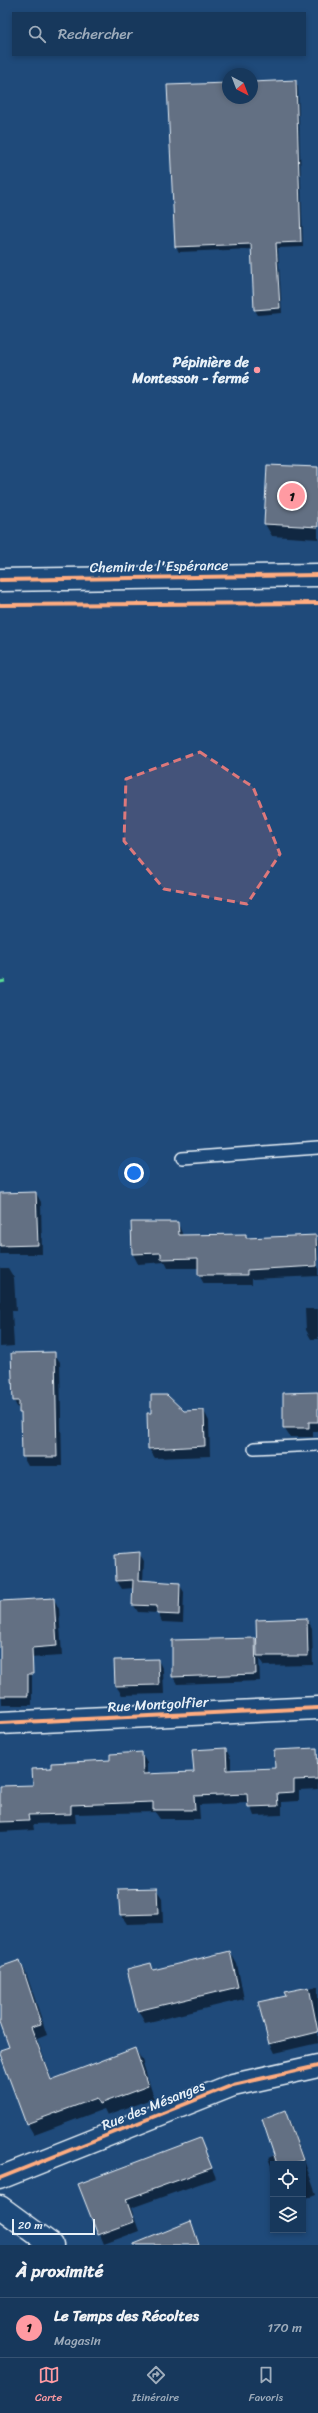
<!DOCTYPE html>
<html lang="fr">
<head>
<meta charset="utf-8">
<style>
  :root { --surface:#17385c; --page:#244365; --text:#f1f3f6; --muted:#9eacbb; --line:#365272; --accent:#ff9aa2 }
  body { margin:0; font-family:Sriracha,sans-serif; background:var(--page); color:var(--text) }
  .controls { position:absolute; right:12px; bottom:12px; display:grid; overflow:hidden; border-radius:0px; box-shadow:0 2px 6px #0003 }
  .controls button { width:36px; height:36px; display:grid; place-items:center; padding:0; border:0; border-bottom:1px solid var(--line); background:var(--surface); color:var(--text); font:20px sans-serif }
  .compass { position:absolute; left:222px; top:68px; width:36px; height:36px; border-radius:50%; background:var(--surface); box-shadow:0 2px 6px #0003; rotate:138deg }
  .scale { position:absolute; left:12px; bottom:10px; width:83px; box-sizing:border-box; padding-left:4px; border:2px solid #e8f1f8; border-top:0; font-size:11px; line-height:14px; white-space:nowrap; color:#e8f1f8; -webkit-text-stroke:3px #1f4a7a; paint-order:stroke }
  .you { position:absolute; left:134px; top:1173px; width:14px; height:14px; margin:-10px; border:3px solid #fff; border-radius:50%; background:#1a73e8; box-shadow:0 0 0 6px #1a73e833 }
  .badge { display:grid; place-items:center; width:26px; height:26px; border-radius:50%; background:var(--accent); color:#111; font-size:13px; font-weight:700 }
  .pin { position:absolute; translate:-50% -50%; border:2px solid #fff; box-shadow:0 1px 4px #0006 }
  .list { margin:0; padding:0; list-style:none }
  h2 { display:flex; justify-content:space-between; align-items:center; height:52px; margin:0; padding:0 16px; font-size:17px }
  h2 small { font-size:13px; font-weight:400; color:var(--muted) }
  .list li { display:grid; grid-template-columns:26px 1fr auto; gap:12px; align-items:center; box-sizing:border-box; height:60px; padding:0 16px; border-top:1px solid var(--line) }
  .list b { display:block; font-size:15px; white-space:nowrap }
  .list p { margin:0; font-size:13px; white-space:nowrap; color:var(--muted) }
  .list em { font-size:13px; font-style:normal; color:var(--muted) }
  .icon { flex:none; width:22px; height:22px; fill:none; stroke:currentColor; stroke-width:2; stroke-linecap:round; stroke-linejoin:round }
  .map { position:relative; flex:none; width:318px; height:2245px; overflow:hidden }
  .search { position:absolute; background:var(--surface); box-shadow:0 2px 6px #0003; left:12px; right:12px; top:12px; height:44px; display:flex; align-items:center; gap:10px; box-sizing:border-box; padding:0 14px; border-radius:0px; color:var(--muted); font-size:15px }
  .sheet { height:112px; background:var(--surface) }
  nav { display:flex; justify-content:space-around; align-items:center; box-sizing:border-box; height:56px; border-top:1px solid var(--line); background:var(--surface); font-size:11px; color:var(--muted) }
  nav a { display:grid; justify-items:center; gap:2px }
  nav .on { color:var(--accent) }
  .map>svg:first-child { display:block }
</style>
</head>
<body>
<div class="map">
<svg width="318" height="2245" viewBox="0 0 318 2245">
  <rect width="100%" height="100%" fill="#1f4a7a"/>
  <filter id="ink" filterUnits="userSpaceOnUse"><feTurbulence type="fractalNoise" baseFrequency=".025" numOctaves="2"/><feDisplacementMap in="SourceGraphic" scale="8" xChannelSelector="R" yChannelSelector="G"/><feConvolveMatrix kernelMatrix="1 2 1 2 8 2 1 2 1" color-interpolation-filters="sRGB"/></filter>
  <g filter="url(#ink)">
    <g fill="#0007">
      <path d="M295 81 298 87 303 247 278 248 282 313 258 315 255 310 252 249 179 252 176 247 228 84V98H252V83Z"/>
      <path d="M318 468V539L272 536 265 524Z"/>
      <path d="M36 1193 41 1202 42 1254H0V1228Z"/>
      <path d="M132 1223H178L183 1236 245 1235 248 1239 315 1236 318 1241V1276L252 1279V1284H204L199 1275V1268H168L165 1262 138 1264 133 1254Z"/>
      <path d="M0 1268H8L14 1278 16 1311H12L14 1346 0 1347Z"/>
      <path d="M305 1309H318V1339H311L306 1330Z"/>
      <path d="M54 1353 60 1362 62 1466H28L23 1457 22 1416 14 1401 12 1354Z"/>
      <path d="M318 1393V1432H313V1437H290L284 1428Z"/>
      <path d="M204 1411 209 1421 210 1456 155 1458 149 1449 184 1412Z"/>
      <path d="M139 1553 144 1561 143 1581 179 1584 184 1592 183 1623 162 1622 158 1613 138 1612 133 1604 134 1588 122 1589 117 1581Z"/>
      <path d="M54 1599 59 1609 62 1656 29 1658 22 1601Z"/>
      <path d="M307 1619 312 1628 313 1665 264 1666 259 1658 260 1681 177 1684 173 1677 255 1639 258 1644Z"/>
      <path d="M0 1660 32 1668V1705H2Z"/>
      <path d="M158 1660 163 1670 164 1694 122 1695 116 1686 115 1661Z"/>
      <path d="M226 1749 231 1759V1770L276 1769 317 1749 318 1789 299 1790V1801L282 1802V1815L254 1816 249 1803 199 1805 200 1819H160L155 1812 75 1814 76 1823 33 1824 34 1830 0 1832V1787L34 1786 141 1753 147 1763V1775L195 1773Z"/>
      <path d="M156 1889 162 1898 163 1923 127 1924 121 1915Z"/>
      <path d="M230 1952 237 1964 244 1999 145 2023 138 2011 128 1970 151 1964 154 1971Z"/>
      <path d="M20 1961 26 1973 47 2035 37 2039 52 2080 135 2049 142 2060 154 2098 107 2115 104 2109 34 2135 27 2123 10 2048 0 2020V1969Z"/>
      <path d="M318 1986V2043L275 2053 270 2043 287 1997 286 1993Z"/>
      <path d="M285 2112 290 2121 316 2194 303 2199V2164H273V2171L268 2158 275 2155Z"/>
      <path d="M200 2139 216 2178 131 2208 139 2231 104 2244 79 2185Z"/>
      <path d="M191 2222 200 2245H154Z"/>
    </g>
    <g fill="#646f83" stroke="#e8f1f8">
      <path d="M296 80 301 242 276 243 280 308 254 310 251 244 175 247 167 85 228 83V98H252V82Z"/>
      <path d="M267 465 318 467V527L264 524Z"/>
      <path d="M36 1192 38 1245 0 1246V1193Z"/>
      <path d="M131 1222H178L179 1235 246 1234V1238L316 1235 317 1266 247 1270V1275H198V1258L161 1259V1253L132 1254Z"/>
      <path d="M55 1352 57 1457H22L21 1413H19V1401H13L11 1353Z"/>
      <path d="M318 1392V1422H309V1428H283V1393Z"/>
      <path d="M151 1395H167L184 1411 204 1410 205 1446 148 1449 147 1413H151Z"/>
      <path d="M140 1552 139 1580 180 1583 179 1615 157 1614V1606L132 1605 133 1580 116 1581 115 1554Z"/>
      <path d="M54 1598 57 1646 32 1648 33 1674H28V1696H0V1601Z"/>
      <path d="M307 1618 308 1656H257L256 1620Z"/>
      <path d="M255 1638 256 1674 172 1677V1640Z"/>
      <path d="M158 1659 159 1685 115 1686 114 1660Z"/>
      <path d="M226 1748 227 1770 275 1768 274 1750 317 1748 318 1779 294 1780V1792L277 1793 278 1806 248 1807 247 1794 194 1796 195 1810H153V1802L71 1805V1814L28 1815 29 1821 0 1822V1786L33 1785 32 1769 51 1768V1763L110 1760V1754L142 1752 143 1774 194 1772 192 1750Z"/>
      <path d="M157 1888 158 1914 120 1915 118 1889Z"/>
      <path d="M230 1951 238 1987 137 2011 127 1969 151 1963 153 1970Z"/>
      <path d="M20 1960 41 2024 31 2027 51 2080 135 2048 148 2086 100 2104 97 2098 26 2124 0 2054V2050L9 2047 0 2022V1967Z"/>
      <path d="M309 1987 318 2032 269 2044 258 2002 286 1996 284 1992Z"/>
      <path d="M285 2110 303 2160 292 2164H277L262 2119Z"/>
      <path d="M200 2138 212 2168 126 2199 134 2222 98 2235 78 2184Z"/>
      <path d="M191 2221 199 2245H134V2244Z"/>
    </g>
    <g fill="none" stroke-linecap="round" stroke-linejoin="round">
      <defs>
        <g id="lane">
          <path d="M182 1158 318 1148"/>
          <path d="M254 1448 318 1445"/>
        </g>
        <g id="street">
          <path d="M0 1723 318 1708"/>
          <path d="M0 2178 233 2085 318 2066"/>
          <path d="M0 2207 52 2245"/>
        </g>
        <path id="secondary" d="M0 580 318 575"/>
      </defs>
      <use href="#lane" stroke="#e8f1f8" stroke-width="14"/>
      <use href="#street" stroke="#e8f1f8" stroke-width="25"/>
      <use href="#secondary" stroke="#e8f1f8" stroke-width="25"/>
      <use href="#lane" stroke="#1f4a7a" stroke-width="11"/>
      <use href="#street" stroke="#1f4a7a" stroke-width="22"/>
      <use href="#secondary" stroke="#1f4a7a" stroke-width="22"/>
      <path stroke="#5adb95" stroke-width="3" stroke-dasharray="6 3" stroke-linecap="butt" d="M0 982 5 981"/>
      <defs>
        <g id="cycleway">
          <path d="M0 580 318 575"/>
          <path d="M0 605 318 603"/>
          <path d="M0 1723 318 1708"/>
          <path d="M0 2178 233 2085 318 2066"/>
        </g>
      </defs>
      <use href="#cycleway" stroke="#1f4a7a" stroke-width="6"/>
      <use href="#cycleway" stroke="#ffac80" stroke-width="4"/>
    </g>
  </g>
  <path fill="#dd787b" fill-opacity="0.2" stroke="#dd787b" stroke-width="3" stroke-dasharray="8 5" stroke-linejoin="round" d="M200 752 253 787 280 854 247 904 164 889 124 841 126 779Z"/>
  <circle fill="#ff9aa2" stroke="#1f4a7a" stroke-width="1.5" cx="257" cy="370" r="4"/>
  <g text-anchor="middle" stroke-width="3" stroke-linejoin="round" paint-order="stroke">
    <g font-size="14" font-weight="bold" fill="#e8f1f8" stroke="#1f4a7a" text-anchor="end">
      <text x="249" y="367">Pépinière de<tspan x="249" dy="16">Montesson - fermé</tspan></text>
    </g>
    <g font-size="14" fill="#e8f1f8" stroke="#1f4a7a">
      <text transform="translate(159 566) rotate(-1)" y="5">Chemin de l'Espérance</text>
      <text transform="translate(158 1704) rotate(-3)" y="5">Rue Montgolfier</text>
      <text transform="translate(153 2105) rotate(-22)" y="5">Rue des Mésanges</text>
    </g>
  </g>
</svg>
<div class="controls">
<button><svg class="icon" aria-label="locate" viewBox="0 0 24 24"><circle cx="12" cy="12" r="6"/><path d="M12 2v4M12 18v4M2 12h4M18 12h4"/></svg></button>
<button><svg class="icon" aria-label="layers" viewBox="0 0 24 24"><path d="M12 4l9 5-9 5-9-5zM3 14l9 5 9-5"/></svg></button>
</div>
<svg class="compass" viewBox="-18 -18 36 36"><path d="M0-13l5 13h-10z" fill="#e53935"/><path d="M0 13l5-13h-10z" fill="#9eacbb"/></svg>
<div class="scale">20 m</div>
<div class="you"></div>
<div class="pin badge" style="left:292px;top:496px">1</div>
<div class="search"><svg class="icon" aria-label="search" viewBox="0 0 24 24"><circle cx="10" cy="10" r="6"/><path d="M15 15l6 6"/></svg>Rechercher</div>
</div>
<section class="sheet">
<h2>À proximité<small></small></h2>
<ul class="list">
<li><span class="badge">1</span><div><b>Le Temps des Récoltes</b><p>Magasin</p></div><em>170 m</em></li>
</ul>
</section>
<nav>
<a class="on"><svg class="icon" aria-label="map" viewBox="0 0 24 24"><path d="M3 6l6-2 6 2 6-2v14l-6 2-6-2-6 2zM9 4v14M15 6v14"/></svg>Carte</a>
<a><svg class="icon" aria-label="directions" viewBox="0 0 24 24"><path d="M12 3l9 9-9 9-9-9zM9 14v-3h6M13 9l2 2-2 2"/></svg>Itinéraire</a>
<a><svg class="icon" aria-label="saved" viewBox="0 0 24 24"><path d="M7 4h10v16l-5-4-5 4z"/></svg>Favoris</a>
</nav>
</body>
</html>
